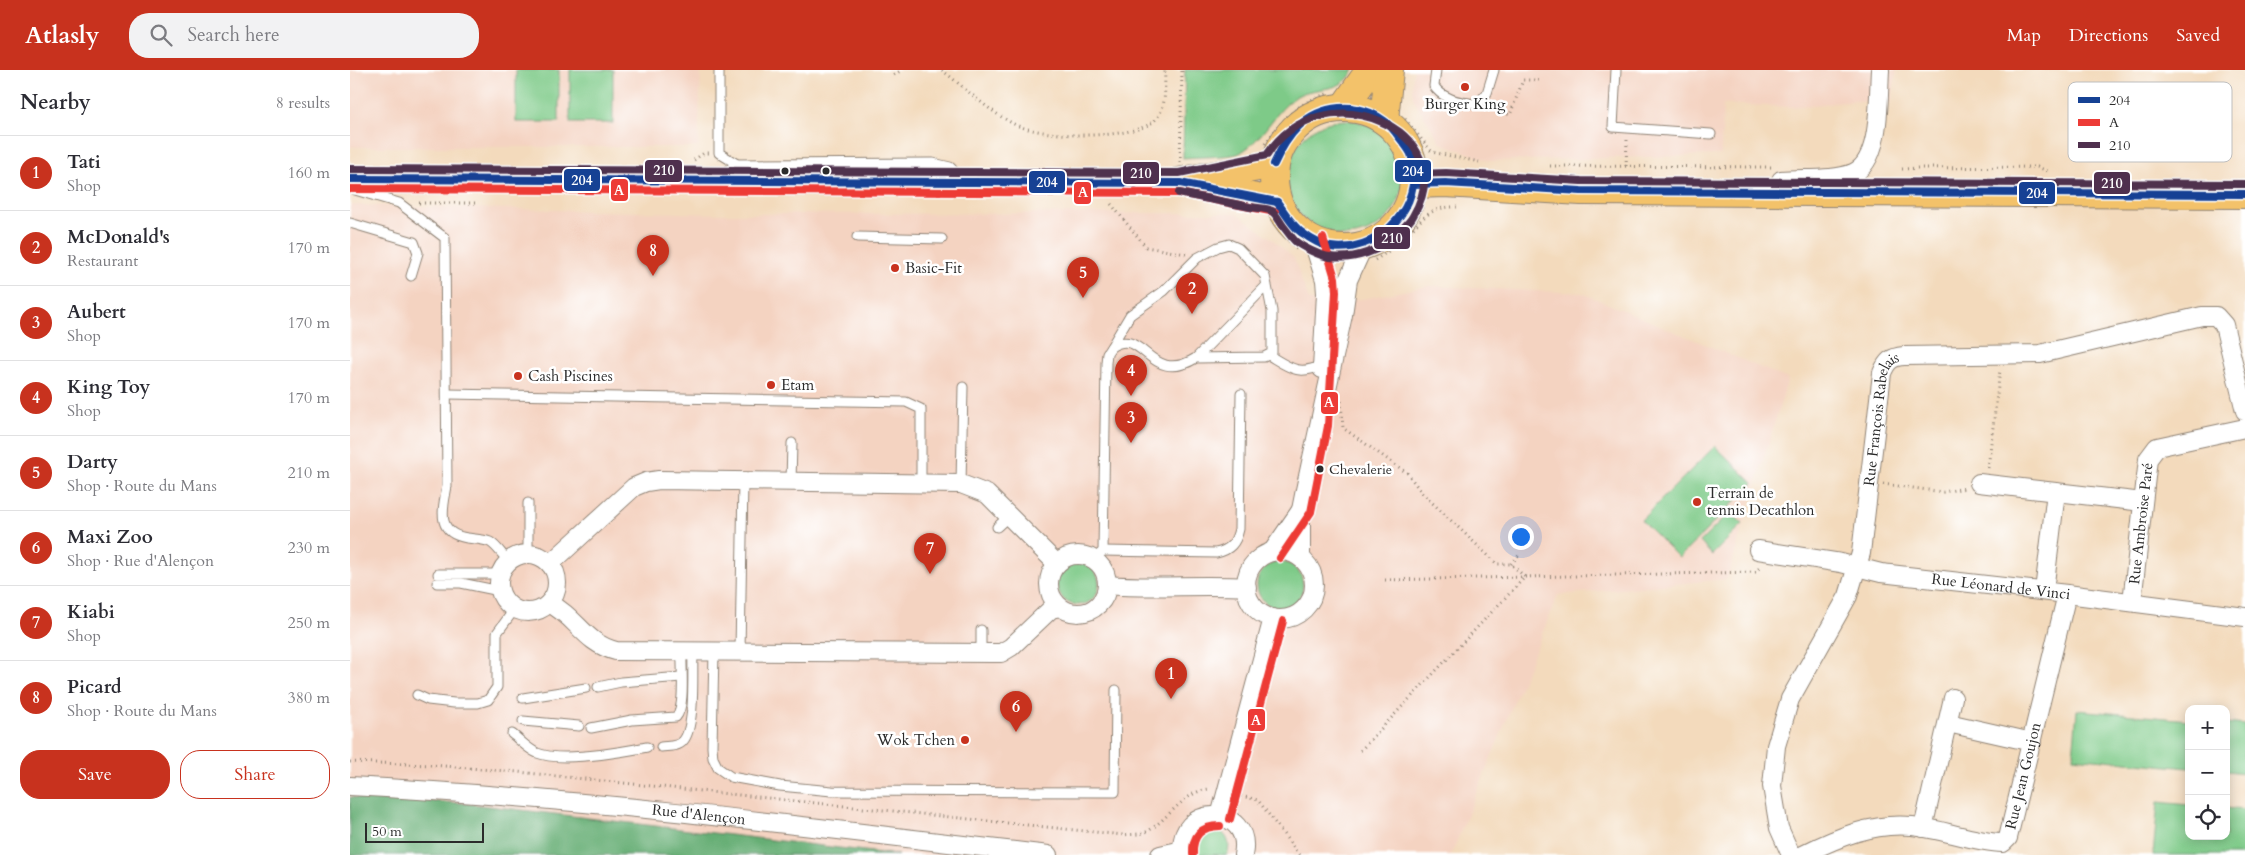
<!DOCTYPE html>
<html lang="en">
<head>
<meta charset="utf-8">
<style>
  :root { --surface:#fff; --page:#f2f2f3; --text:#2b2b33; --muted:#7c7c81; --line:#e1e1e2; --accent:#c8321e }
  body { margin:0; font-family:Cardo,serif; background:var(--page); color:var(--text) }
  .controls { position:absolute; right:15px; bottom:15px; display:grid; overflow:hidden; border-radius:10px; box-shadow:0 2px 12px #0003 }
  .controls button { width:45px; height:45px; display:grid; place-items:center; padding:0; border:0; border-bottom:1px solid var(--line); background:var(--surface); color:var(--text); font:25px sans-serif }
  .scale { position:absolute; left:15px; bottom:12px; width:119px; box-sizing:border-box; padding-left:5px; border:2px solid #2b2b2b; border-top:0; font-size:14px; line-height:18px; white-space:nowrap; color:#2b2b2b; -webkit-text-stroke:4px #fff; paint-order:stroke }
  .you { position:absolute; left:1170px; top:466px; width:18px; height:18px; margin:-12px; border:4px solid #fff; border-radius:50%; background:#1a73e8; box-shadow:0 0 0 8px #1a73e833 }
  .badge { display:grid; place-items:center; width:32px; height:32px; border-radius:50%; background:var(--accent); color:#fff; font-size:16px; font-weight:700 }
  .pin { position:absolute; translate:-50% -41px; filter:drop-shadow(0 1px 2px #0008) }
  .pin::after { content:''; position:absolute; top:26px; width:18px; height:15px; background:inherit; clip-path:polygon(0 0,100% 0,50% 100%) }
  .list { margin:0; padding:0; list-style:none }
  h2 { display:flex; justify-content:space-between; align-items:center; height:65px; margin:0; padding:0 20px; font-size:21px }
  h2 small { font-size:16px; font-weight:400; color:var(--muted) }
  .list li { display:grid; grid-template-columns:32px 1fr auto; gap:15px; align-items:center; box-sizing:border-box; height:75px; padding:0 20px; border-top:1px solid var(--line) }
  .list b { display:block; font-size:19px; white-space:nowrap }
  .list p { margin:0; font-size:16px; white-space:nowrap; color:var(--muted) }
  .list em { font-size:16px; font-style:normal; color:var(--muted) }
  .actions { display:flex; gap:10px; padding:15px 20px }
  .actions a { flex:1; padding:11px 0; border:1px solid var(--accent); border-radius:20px; text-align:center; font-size:18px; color:var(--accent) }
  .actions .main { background:var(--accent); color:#fff }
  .icon { flex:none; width:28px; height:28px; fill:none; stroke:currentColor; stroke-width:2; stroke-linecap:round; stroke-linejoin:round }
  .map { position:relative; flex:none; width:1895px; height:785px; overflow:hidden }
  header { display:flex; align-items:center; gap:30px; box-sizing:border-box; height:70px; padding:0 25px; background:var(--accent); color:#fff }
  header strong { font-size:24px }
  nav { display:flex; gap:28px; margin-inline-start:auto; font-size:18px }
  .search { width:350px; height:45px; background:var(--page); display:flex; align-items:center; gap:12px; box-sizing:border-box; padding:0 18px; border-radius:20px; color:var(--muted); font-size:19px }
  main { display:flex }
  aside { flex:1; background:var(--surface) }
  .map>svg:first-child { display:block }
</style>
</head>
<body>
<header>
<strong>Atlasly</strong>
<div class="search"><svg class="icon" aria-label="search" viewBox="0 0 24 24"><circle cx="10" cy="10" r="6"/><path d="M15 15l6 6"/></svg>Search here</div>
<nav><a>Map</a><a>Directions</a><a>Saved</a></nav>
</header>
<main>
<aside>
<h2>Nearby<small>8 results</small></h2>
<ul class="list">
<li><span class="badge">1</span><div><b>Tati</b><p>Shop</p></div><em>160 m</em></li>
<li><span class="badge">2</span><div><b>McDonald's</b><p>Restaurant</p></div><em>170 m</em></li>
<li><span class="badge">3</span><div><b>Aubert</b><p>Shop</p></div><em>170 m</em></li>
<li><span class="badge">4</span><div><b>King Toy</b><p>Shop</p></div><em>170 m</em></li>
<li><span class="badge">5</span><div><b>Darty</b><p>Shop · Route du Mans</p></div><em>210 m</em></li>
<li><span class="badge">6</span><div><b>Maxi Zoo</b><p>Shop · Rue d'Alençon</p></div><em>230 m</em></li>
<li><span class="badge">7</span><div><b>Kiabi</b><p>Shop</p></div><em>250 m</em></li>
<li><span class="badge">8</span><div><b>Picard</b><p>Shop · Route du Mans</p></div><em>380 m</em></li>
</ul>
<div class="actions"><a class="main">Save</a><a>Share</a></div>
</aside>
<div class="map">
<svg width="1895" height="785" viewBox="0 0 1895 785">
  <rect width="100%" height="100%" fill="#fff"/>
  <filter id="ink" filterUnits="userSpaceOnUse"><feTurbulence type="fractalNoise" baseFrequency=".02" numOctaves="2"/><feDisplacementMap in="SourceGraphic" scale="10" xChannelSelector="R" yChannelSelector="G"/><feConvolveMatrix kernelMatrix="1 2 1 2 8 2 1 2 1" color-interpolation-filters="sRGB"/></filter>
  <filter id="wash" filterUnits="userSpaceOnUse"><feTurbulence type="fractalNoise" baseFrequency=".0096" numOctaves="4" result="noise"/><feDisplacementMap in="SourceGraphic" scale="20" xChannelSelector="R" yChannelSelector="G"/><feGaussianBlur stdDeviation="1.12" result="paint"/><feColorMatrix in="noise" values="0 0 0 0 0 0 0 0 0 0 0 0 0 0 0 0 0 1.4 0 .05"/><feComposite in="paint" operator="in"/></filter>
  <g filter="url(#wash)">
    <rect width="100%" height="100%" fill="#f3dabc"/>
    <g fill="#f4d3c1">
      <path d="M0 0H351L348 77H0Z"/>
      <path d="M1064 0H1547L1541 33 1509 31 1440 37 1373 34 1371 85 1139 91 1091 73 1063 28 1062 12Z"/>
      <path d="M0 135 368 144 885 143 921 168 944 188 959 231 1013 229 1078 216 1232 223 1438 309 1377 509 1208 525 1101 785H548L113 733 0 727Z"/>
    </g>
    <g fill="#7eca88" stroke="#547a5a">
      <rect x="166" y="0" width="43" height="52"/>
      <rect x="220" y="0" width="43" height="53"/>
      <path d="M835 0H1004C991 25 966 15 947 26 924 41 913 70 890 83 882 87 844 87 833 88Z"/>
      <circle cx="995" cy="108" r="58"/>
      <path d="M1365 376 1403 413 1329 488 1291 450Z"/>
      <path d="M1380 442 1393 454 1362 485 1350 472Z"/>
      <circle cx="930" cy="515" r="23"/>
      <circle cx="728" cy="514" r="21"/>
      <path d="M1727 640 1839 650V698L1723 687Z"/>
      <path d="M1876 653 1895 655V703L1876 701Z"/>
      <path d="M1808 732 1839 735V766H1876V738L1895 740V785H1803Z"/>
      <path d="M862 759C876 761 882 772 877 785L847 784C843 771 849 762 862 759Z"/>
    </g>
    <path fill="#66ae74" stroke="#486c50" d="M0 727 113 733 548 785H0Z"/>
  </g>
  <g filter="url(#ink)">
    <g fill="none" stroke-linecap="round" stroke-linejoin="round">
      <defs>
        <g id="service">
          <path d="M369 0V83L387 94"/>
          <path d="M1086 0 1084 16C1092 29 1112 33 1128 34L1137 23 1144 0"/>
          <path d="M1266 0 1263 57 1361 64"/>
          <path d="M374 103 387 94 583 93 600 97 609 106"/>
          <path d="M5 120 49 133 95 168 97 416C93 439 85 463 117 468 124 469 133 469 140 472 147 476 153 486 159 492"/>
          <path d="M0 153 64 172 68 183 61 206"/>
          <path d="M507 167 592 169"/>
          <path d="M920 286C940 298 949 306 972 295"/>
          <path d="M846 288 914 287 922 283V241L915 206 888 178 879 174 868 177 847 188 814 221 780 245 761 277C794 255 799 317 846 288L917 215"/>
          <path d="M98 324 556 332 571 339V414"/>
          <path d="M441 412 442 373"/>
          <path d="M611 414 613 317"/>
          <path d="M647 457 659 446"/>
          <path d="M753 481 866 483C880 480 886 473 889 459L891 324"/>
          <path d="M178 483V433"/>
          <path d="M743 490 753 481 756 293 757 283 761 277"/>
          <path d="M88 504H151"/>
          <path d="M87 513H111L150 521"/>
          <path d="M364 581 362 677 363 688 368 698 381 707 430 716 482 721 765 722 766 620"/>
          <path d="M390 581 393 411"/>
          <path d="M631 583V560"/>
          <path d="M248 617 271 612 331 607"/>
          <path d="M67 625 78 630 104 633H128L138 630 147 617V563L164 540"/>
          <path d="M173 628 236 618"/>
          <path d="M173 651 229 656"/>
          <path d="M241 658 282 650 326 647C336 636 331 597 332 581"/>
          <path d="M162 664C170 670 178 679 187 683 212 693 271 682 297 677"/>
          <path d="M311 677C319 676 328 677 333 671 346 657 342 600 343 581"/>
        </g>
        <g id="minor">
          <path d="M1431 110C1451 108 1485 111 1503 103 1532 91 1528 27 1530 0"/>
          <path d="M963 171 975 210 976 223 972 299"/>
          <path d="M1629 413 1793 432"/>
          <path id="s1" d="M1408 480 1491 493 1531 503 1717 524 1895 547"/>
          <circle cx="930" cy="515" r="34"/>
          <path d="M922 482 951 440"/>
          <circle cx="178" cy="513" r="29"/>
          <circle cx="728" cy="514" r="29"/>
          <path d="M951 488V440L955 420 993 245 998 210 1014 175"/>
          <path d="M200 494 284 417 296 412 309 410 611 414 637 424 707 494"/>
          <path d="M757 515C803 519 850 514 897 517"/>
          <path d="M1694 521 1706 422"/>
          <path id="s2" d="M1782 532 1798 389 1807 377 1895 358"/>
          <path d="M199 533C227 547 234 573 266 581L644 583H651L661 577 701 539 710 537"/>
          <path d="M1598 653 1682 672"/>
          <path id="s3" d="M0 716C234 728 465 757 698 785"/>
          <path d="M870 746 923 548"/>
          <path d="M1573 758 1603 628"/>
          <path d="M810 785 833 780"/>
          <path d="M833 785C824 732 904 734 893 785"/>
          <path id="s4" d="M1441 785 1429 758 1422 716 1426 676 1440 629 1498 526 1511 483 1532 303C1537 291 1541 287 1554 286L1690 284 1852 246H1866L1874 255 1895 341"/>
          <path id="s5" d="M1452 785C1486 768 1523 752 1562 756 1593 759 1623 772 1653 773L1658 768 1717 524"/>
        </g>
        <g id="primary">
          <path d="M994 37 1020 0"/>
          <circle cx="994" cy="108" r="70"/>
          <path d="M1034 50 1039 0"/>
          <path d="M0 109 823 113 924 94"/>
          <path d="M1064 114 1095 113 1231 121 1895 124"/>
          <path d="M841 115 927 132"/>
        </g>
      </defs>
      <use href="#service" stroke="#8f8274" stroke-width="11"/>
      <use href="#minor" stroke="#8f8274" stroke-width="20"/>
      <use href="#primary" stroke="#8f8274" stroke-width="30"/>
      <g stroke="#8f8274" stroke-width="3" stroke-dasharray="1 4" stroke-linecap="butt">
        <path d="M592 0C615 18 636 39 662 53 688 68 781 71 804 51 818 38 814 17 815 0"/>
        <path d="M544 5 552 0"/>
        <path d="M1139 37 1160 45 1173 10H1189"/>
        <path d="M1055 49 1082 82 1129 92"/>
        <path d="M915 74C932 50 948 32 977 24"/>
        <path d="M344 90 354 83H358"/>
        <path d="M830 92 832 0"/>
        <path d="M1200 96 1421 97"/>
        <path d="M1276 96 1277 70"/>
        <path d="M1552 99 1569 98 1687 97 1698 101"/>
        <path d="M69 133H125"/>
        <path d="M761 134 796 177 836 184"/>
        <path d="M923 152 948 181"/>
        <path d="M1025 190C1034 184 1043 179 1050 172 1070 153 1076 136 1107 137"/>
        <path d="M991 331 993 358 1057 403 1072 423 1147 494H1161L1175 507 1009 682"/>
        <path d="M1638 398 1650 300"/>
        <path d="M1533 414 1593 422 1616 418"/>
        <path d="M1161 494 1171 483"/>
        <path d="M1035 510 1406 502 1410 497"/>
        <path d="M0 692 81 695 168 702 773 765C780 764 790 765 796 762 817 751 835 720 860 719"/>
        <path d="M891 726 908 730 949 785"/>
      </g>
      <use href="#service" stroke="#fff" stroke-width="9"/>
      <use href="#minor" stroke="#fff" stroke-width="18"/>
      <use href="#primary" stroke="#f3c26a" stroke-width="28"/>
      <defs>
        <g id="bus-1">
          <path d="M924 94C937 65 955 41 989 38 1010 36 1033 45 1046 63 1050 69 1058 77 1061 84 1063 89 1062 95 1063 100 1068 142 1025 184 981 177 973 176 960 169 954 164 943 158 935 142 927 132"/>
          <path d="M0 109 830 113 927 132"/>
          <path d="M1064 114 1095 113 1231 121 1895 124"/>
        </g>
        <g id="bus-2">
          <path d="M0 119 829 123 925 142"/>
          <path d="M930 488 961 442 978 356 986 222 985 208 973 168"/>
          <path d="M880 749 933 551"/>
          <path d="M843 784C842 766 851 756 870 756"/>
        </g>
        <g id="bus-3">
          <path d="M0 99 829 103 917 85C971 0 1115 59 1063 146 1060 152 1053 158 1048 163 1032 181 1004 190 980 187 970 186 952 177 945 171 941 167 937 161 933 156 930 152 926 144 922 141 917 138 906 138 900 137 876 132 853 128 829 123"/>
          <path d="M1064 104 1096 103 1231 111 1895 114"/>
        </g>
      </defs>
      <use href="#bus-1" stroke="#fff" stroke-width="11"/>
      <use href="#bus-2" stroke="#fff" stroke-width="11"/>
      <use href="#bus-3" stroke="#fff" stroke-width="11"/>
      <use href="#bus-1" stroke="#164194" stroke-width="8"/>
      <use href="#bus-2" stroke="#ed3b36" stroke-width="8"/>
      <use href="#bus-3" stroke="#4f304e" stroke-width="8"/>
    </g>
  </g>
  <g fill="#c8321e" stroke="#fff" stroke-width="2">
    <circle cx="1115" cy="17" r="5"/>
    <circle cx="545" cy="198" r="5"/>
    <circle cx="168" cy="306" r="5"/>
    <circle cx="421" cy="315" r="5"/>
    <circle cx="1347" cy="432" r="5"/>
    <circle cx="615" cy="670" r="5"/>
  </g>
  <g fill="#2b2b2b" stroke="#fff" stroke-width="2">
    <circle cx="435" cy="101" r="4.5"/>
    <circle cx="476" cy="101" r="4.5"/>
    <circle cx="970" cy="399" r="4.5"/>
  </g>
  <g text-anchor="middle" stroke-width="5" stroke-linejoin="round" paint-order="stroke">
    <g font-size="14" fill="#2b2b2b" stroke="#fff" text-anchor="start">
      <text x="979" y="404">Chevalerie</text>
    </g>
    <g font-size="15" fill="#2b2b2b" stroke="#fff" text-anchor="start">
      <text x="1115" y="39" text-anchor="middle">Burger King</text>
      <text x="555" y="203">Basic-Fit</text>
      <text x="178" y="311">Cash Piscines</text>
      <text x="431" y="320">Etam</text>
      <text x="1357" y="428">Terrain de<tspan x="1357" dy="17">tennis Decathlon</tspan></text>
      <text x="605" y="675" text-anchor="end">Wok Tchen</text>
    </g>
    <g font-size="15" fill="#2b2b2b" stroke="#fff">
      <text dy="5" stroke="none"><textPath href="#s4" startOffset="461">Rue François Rabelais</textPath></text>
      <text dy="5" stroke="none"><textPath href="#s2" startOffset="79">Rue Ambroise Paré</textPath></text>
      <text dy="5" stroke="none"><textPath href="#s1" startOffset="246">Rue Léonard de Vinci</textPath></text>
      <text dy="5" stroke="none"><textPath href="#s5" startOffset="279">Rue Jean Goujon</textPath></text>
      <text dy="5" stroke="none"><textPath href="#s3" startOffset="350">Rue d'Alençon</textPath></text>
    </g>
  </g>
  <rect x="1718" y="12" width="164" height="80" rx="8" fill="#fff" stroke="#bfbfbf" stroke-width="1"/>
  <rect x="1728" y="27" width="22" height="6" fill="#164194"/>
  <rect x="1728" y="49" width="22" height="7" fill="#ed3b36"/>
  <rect x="1728" y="72" width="22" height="6" fill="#4f304e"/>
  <g font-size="14" fill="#2b2b2b">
    <text x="1759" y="35">204</text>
    <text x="1759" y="57">A</text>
    <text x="1759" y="80">210</text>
  </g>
  <g stroke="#fff" stroke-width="2">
    <rect x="294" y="89" width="39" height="24" rx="5" fill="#4f304e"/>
    <rect x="1044" y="89" width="38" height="24" rx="5" fill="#164194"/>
    <rect x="772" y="91" width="38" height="24" rx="5" fill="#4f304e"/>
    <rect x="213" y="98" width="38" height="24" rx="5" fill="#164194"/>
    <rect x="678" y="100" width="38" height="24" rx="5" fill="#164194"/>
    <rect x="1743" y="101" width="38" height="24" rx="5" fill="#4f304e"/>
    <rect x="260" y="108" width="19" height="24" rx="5" fill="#ed3b36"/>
    <rect x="723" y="111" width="19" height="24" rx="5" fill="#ed3b36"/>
    <rect x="1668" y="111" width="38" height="24" rx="5" fill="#164194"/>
    <rect x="1023" y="156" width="38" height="24" rx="5" fill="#4f304e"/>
    <rect x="970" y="321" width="19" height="24" rx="5" fill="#ed3b36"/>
    <rect x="897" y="638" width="19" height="24" rx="5" fill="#ed3b36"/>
  </g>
  <g font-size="14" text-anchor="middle" font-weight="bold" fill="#fff">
    <text x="314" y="105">210</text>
    <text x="1063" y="106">204</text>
    <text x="791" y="108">210</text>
    <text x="232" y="115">204</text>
    <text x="697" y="117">204</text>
    <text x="1762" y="118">210</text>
    <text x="269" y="125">A</text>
    <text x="733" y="127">A</text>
    <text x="1687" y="128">204</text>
    <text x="1042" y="173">210</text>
    <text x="979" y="337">A</text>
    <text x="906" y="655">A</text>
  </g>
</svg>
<div class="controls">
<button>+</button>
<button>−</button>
<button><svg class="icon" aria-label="locate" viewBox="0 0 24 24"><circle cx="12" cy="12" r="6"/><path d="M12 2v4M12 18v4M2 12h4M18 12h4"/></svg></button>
</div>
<div class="scale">50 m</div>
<div class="you"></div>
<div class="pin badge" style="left:821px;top:629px">1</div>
<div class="pin badge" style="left:842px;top:244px">2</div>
<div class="pin badge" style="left:781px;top:373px">3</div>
<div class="pin badge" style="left:781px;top:326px">4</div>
<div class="pin badge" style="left:733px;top:228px">5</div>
<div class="pin badge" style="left:666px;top:662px">6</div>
<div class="pin badge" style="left:580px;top:504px">7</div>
<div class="pin badge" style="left:303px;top:206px">8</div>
</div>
</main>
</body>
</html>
